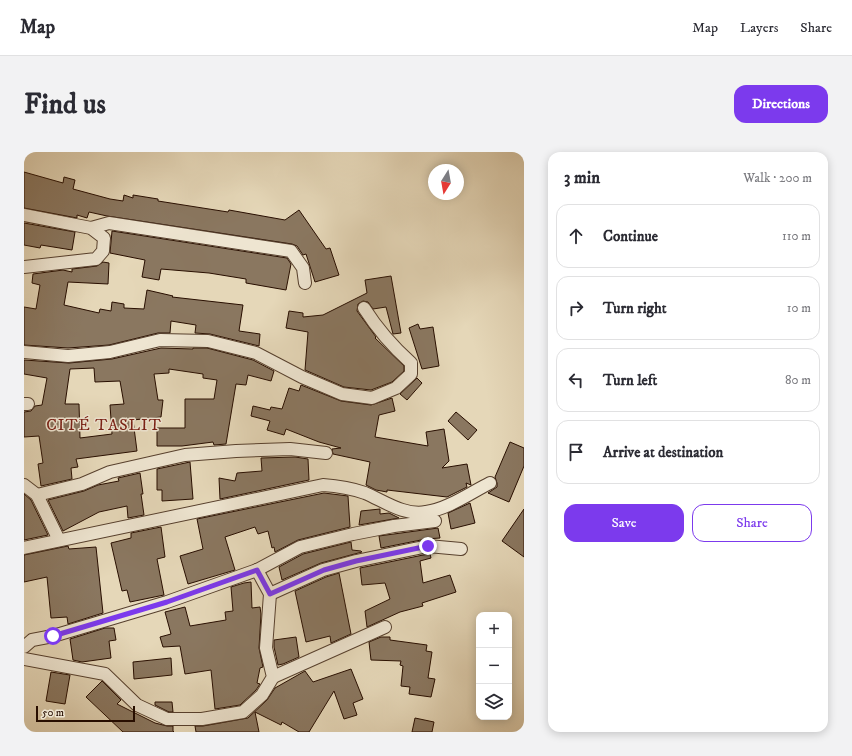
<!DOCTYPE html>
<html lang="en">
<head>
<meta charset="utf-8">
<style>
  :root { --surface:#fff; --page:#f2f2f3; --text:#2b2b33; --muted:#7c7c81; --line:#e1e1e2; --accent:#7c3aed }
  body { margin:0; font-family:"IM FELL DW Pica",serif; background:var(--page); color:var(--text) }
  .controls { position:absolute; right:12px; bottom:12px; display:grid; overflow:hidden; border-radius:8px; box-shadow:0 2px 10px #0003 }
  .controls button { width:36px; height:36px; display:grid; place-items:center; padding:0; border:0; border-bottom:1px solid var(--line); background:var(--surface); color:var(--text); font:20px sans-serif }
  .compass { position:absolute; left:404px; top:12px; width:36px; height:36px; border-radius:50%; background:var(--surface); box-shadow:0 2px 10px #0003; rotate:191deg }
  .scale { position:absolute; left:12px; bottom:10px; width:99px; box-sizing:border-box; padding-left:4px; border:2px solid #280e00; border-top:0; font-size:11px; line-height:14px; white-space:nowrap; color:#280e00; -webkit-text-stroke:3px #eee5d1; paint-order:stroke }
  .stop { position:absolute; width:12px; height:12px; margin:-9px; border:3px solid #7c3aed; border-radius:50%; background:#fff }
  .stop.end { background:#7c3aed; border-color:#fff; box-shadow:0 1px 4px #0008 }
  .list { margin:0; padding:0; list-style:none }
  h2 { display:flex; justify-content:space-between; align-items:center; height:52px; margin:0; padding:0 16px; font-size:17px }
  h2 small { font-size:13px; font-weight:400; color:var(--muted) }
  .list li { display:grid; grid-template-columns:26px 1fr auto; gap:12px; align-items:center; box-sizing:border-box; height:64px; margin:0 8px 8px; padding:0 8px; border:1px solid var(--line); border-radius:12px }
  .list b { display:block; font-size:15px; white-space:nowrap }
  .list em { font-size:13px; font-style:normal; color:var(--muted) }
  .actions { display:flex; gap:8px; padding:12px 16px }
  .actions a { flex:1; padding:9px 0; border:1px solid var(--accent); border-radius:12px; text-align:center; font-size:14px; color:var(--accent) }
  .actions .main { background:var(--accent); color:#fff }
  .icon { flex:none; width:22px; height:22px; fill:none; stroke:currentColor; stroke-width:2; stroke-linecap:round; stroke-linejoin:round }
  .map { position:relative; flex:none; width:500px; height:580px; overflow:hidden; border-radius:12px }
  header { display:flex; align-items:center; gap:24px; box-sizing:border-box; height:56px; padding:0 20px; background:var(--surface); border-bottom:1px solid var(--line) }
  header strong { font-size:19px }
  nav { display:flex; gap:22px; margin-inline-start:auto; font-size:14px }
  .intro { display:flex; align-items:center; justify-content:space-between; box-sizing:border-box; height:96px; padding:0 24px }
  h1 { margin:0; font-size:28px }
  .button { padding:10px 18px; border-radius:12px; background:var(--accent); color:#fff; font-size:14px; font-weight:700 }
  main { display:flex; gap:24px; padding:0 24px }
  aside { flex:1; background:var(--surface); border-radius:12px; box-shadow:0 2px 10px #0003 }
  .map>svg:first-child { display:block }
</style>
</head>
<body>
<header>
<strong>Map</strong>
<nav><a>Map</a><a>Layers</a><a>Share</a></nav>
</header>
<div class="intro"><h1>Find us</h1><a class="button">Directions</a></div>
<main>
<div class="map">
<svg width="500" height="580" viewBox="0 0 500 580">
  <rect width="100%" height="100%" fill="#e5d7b8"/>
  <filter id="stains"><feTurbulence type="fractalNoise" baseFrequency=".005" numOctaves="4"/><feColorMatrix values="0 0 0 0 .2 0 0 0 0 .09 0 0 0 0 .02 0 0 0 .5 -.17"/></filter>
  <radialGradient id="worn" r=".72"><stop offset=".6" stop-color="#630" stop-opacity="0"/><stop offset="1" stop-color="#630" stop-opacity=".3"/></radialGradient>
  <g fill="#8a7760" stroke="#280e00" fill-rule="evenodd">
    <path d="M0 20 39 31 40 25 51 28 49 37 86 47 99 49 100 43 109 46V43L134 47V49L204 60 205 58 261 68 275 58 302 97 306 96 315 123 291 130 282 102 279 103 273 94 268 92 83 64 65 60 63 66 53 63V66L0 56Z"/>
    <path d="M0 71 51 80 48 98 17 93 16 96 0 93Z"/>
    <path d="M88 79 263 106 267 112 262 138 222 131V127L185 121 137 117 135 128 118 125 121 108 86 101Z"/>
    <path d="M79 110 85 111 84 132 44 130 40 153 75 161 76 157 87 159 88 150 100 152V156L120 157 123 138 149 144 148 145 219 153 215 179 236 182 235 194 186 182 171 181 172 173 147 169 146 181H134L85 193 44 196 0 193V155L12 157 16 133 8 131 9 122 39 118 48 120V117L73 114Z"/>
    <path d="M367 124 377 181 369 182 362 155 349 157 344 150 339 149 334 152 333 159 352 185 351 186 380 214V219L368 230 347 238 320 235 281 218 284 180 262 176 265 159 279 161V165L299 163 343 141 341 128Z"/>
    <path d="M394 172 396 177 409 175 415 214 398 217 385 176Z"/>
    <path d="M137 196 169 197V196H183L229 208 250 219 247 229 224 223 222 233 212 232 202 292 190 293 189 290 158 294H133V276H161V247H190L193 228 179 226V222L145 217V221L130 222 134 248H139L137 265 109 268 113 299 52 307 54 315 47 316 48 327 17 334 14 312 19 311 15 284 0 285V260L7 259 11 254 18 253 23 226 0 222V208L45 211 88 207ZM70 216 71 230 96 229 100 252 86 253 88 282 56 286 55 252H41L46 217Z"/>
    <path d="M393 226 398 231 383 248 376 242Z"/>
    <path d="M277 233 317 249 347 253 368 246 371 259 355 263 351 285 404 294 402 280 420 277 425 309 418 316 443 312 447 333 442 331 443 335 423 345 363 338V340L352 338 342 333 346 310 309 302 308 297 317 296 295 290 262 277 260 283 243 278 246 269 227 264 229 254 246 258 247 255 258 257 265 236 275 239Z"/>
    <path d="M432 260 453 278 444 288 424 269Z"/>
    <path d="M486 290 500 296V314L485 350 464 341 473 335V331L471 325Z"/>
    <path d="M271 305 284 307 285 328 196 347 195 326 211 329 213 321 238 319 237 306Z"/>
    <path d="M166 310 169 347 138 349V338H133V317Z"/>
    <path d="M116 321 119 342H117L120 363 104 366 103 354 75 360 39 379 24 348 60 339 74 333 95 329 94 326Z"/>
    <path d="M300 341 324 344 326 375 274 388 251 400 250 395 248 396 244 379 234 382 231 375 201 385 211 418 164 432 156 404 179 397 173 367Z"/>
    <path d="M0 342 7 348 24 383 0 388Z"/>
    <path d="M446 351 451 371 427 377 424 361Z"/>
    <path d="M356 357V362L365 361 375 366 335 373 337 359Z"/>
    <path d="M500 357V405L478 389Z"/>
    <path d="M137 375 141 405 133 407 140 443 106 450 103 438 98 439 87 391 107 386V381Z"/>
    <path d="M414 376 416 386 402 387 357 396 355 384Z"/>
    <path d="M327 390 328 398 337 399 338 400 297 411 258 428 255 415 279 402Z"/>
    <path d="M44 394 45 397 72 395 79 461 44 472 43 465 27 466 23 425 0 430V403Z"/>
    <path d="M404 402H406L407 406 396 409 399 431 426 423 432 440 398 451 399 454 376 460 343 475 341 459 366 447 361 431 338 433 336 416Z"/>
    <path d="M315 421 327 482 307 491 306 484 282 490 271 439 302 425Z"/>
    <path d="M227 430 228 456 236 455 237 462 235 496 239 515 236 516 233 531 236 532 232 538 216 553 191 557 187 518 161 522 156 494 139 495 136 485 147 482 141 460 161 455 166 474 202 468 201 460 209 459 207 435 220 431Z"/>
    <path d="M81 476H90L92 488 85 489 87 506 58 510 49 508 46 487Z"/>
    <path d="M272 485 275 505 259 512 254 513 250 495V488Z"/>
    <path d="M357 485H366V488L403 493 402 499 408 500 404 526 411 527 407 545 385 542 386 535 377 534 379 514 376 513 377 509 347 508 345 490Z"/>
    <path d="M147 506 148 523 110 527 109 510Z"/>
    <path d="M327 517 339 547 329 551 333 563 320 567 310 539 285 580H275L258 570 257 573 231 560 235 580H172L171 574H179L224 566 243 548 251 536 281 519 289 530Z"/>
    <path d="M27 520 46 523 41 552 22 549Z"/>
    <path d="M78 529 97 548 93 552 131 571 143 574H149V579L150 580H99L62 545Z"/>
    <path d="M131 550H148L149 560H145L131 553Z"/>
    <path d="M391 566 410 570 408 580H388Z"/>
  </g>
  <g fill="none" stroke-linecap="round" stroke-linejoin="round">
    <defs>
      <g id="minor">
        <path d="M0 63 67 76 80 86 79 99 72 107 0 115"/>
        <path d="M67 76 85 71 267 99 279 116 281 131"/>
        <path d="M0 200 44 204 86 200 136 188 184 189 232 201 278 225 318 242 348 246 372 236 387 222V211C368 194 354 178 340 156"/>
        <path d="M0 252H4"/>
        <path d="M0 333 13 343 35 388"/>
        <path d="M13 343 58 332 86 320 161 303 212 299 266 297 302 301"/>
        <path d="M0 396 299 333C314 334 327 336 341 341 360 349 380 364 402 360 424 357 446 341 466 331"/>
        <path d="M246 442 299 418 332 409 404 394 437 397"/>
        <path d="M0 495 8 488 29 484 143 450 233 418 276 395 329 382 370 374 411 369"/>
        <path d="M0 507 81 522 113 553 143 567H178L219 560 238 543 249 525 242 496 246 442 233 418"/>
        <path d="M249 525 361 475"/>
      </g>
    </defs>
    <use href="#minor" stroke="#57402e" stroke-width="14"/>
    <use href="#minor" stroke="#eee5d1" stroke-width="12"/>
  </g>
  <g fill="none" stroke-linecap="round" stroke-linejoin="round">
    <path stroke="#7c3aed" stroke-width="5" d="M29 484 143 450 233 418 246 442 300 418 332 409 404 394"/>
  </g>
  <g text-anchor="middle" stroke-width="3" stroke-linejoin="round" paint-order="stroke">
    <g font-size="16" letter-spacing="1" fill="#7a1f14" stroke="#eee5d1">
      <text x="80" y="278">CITÉ TASLIT</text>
    </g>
  </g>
  <rect width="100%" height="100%" filter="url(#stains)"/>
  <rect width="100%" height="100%" fill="url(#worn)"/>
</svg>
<div class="controls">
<button>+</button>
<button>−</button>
<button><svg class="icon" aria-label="layers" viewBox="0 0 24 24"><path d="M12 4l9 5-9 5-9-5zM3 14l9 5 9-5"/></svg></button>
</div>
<svg class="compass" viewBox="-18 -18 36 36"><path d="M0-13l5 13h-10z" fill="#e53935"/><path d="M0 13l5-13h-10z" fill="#7c7c81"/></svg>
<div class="scale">50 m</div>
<div class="stop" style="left:29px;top:484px"></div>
<div class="stop end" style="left:404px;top:394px"></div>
</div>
<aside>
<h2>3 min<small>Walk · 200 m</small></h2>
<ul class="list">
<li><svg class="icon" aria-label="ahead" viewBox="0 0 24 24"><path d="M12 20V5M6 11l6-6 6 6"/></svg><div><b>Continue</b></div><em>110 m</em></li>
<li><svg class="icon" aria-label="right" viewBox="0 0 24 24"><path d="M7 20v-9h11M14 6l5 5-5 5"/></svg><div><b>Turn right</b></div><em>10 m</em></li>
<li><svg class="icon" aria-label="left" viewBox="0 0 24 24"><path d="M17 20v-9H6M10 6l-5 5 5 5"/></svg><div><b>Turn left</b></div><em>80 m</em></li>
<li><svg class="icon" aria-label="arrive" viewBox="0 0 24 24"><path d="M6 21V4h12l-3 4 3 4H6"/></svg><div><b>Arrive at destination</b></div></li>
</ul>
<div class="actions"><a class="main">Save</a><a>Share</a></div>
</aside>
</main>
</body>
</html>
